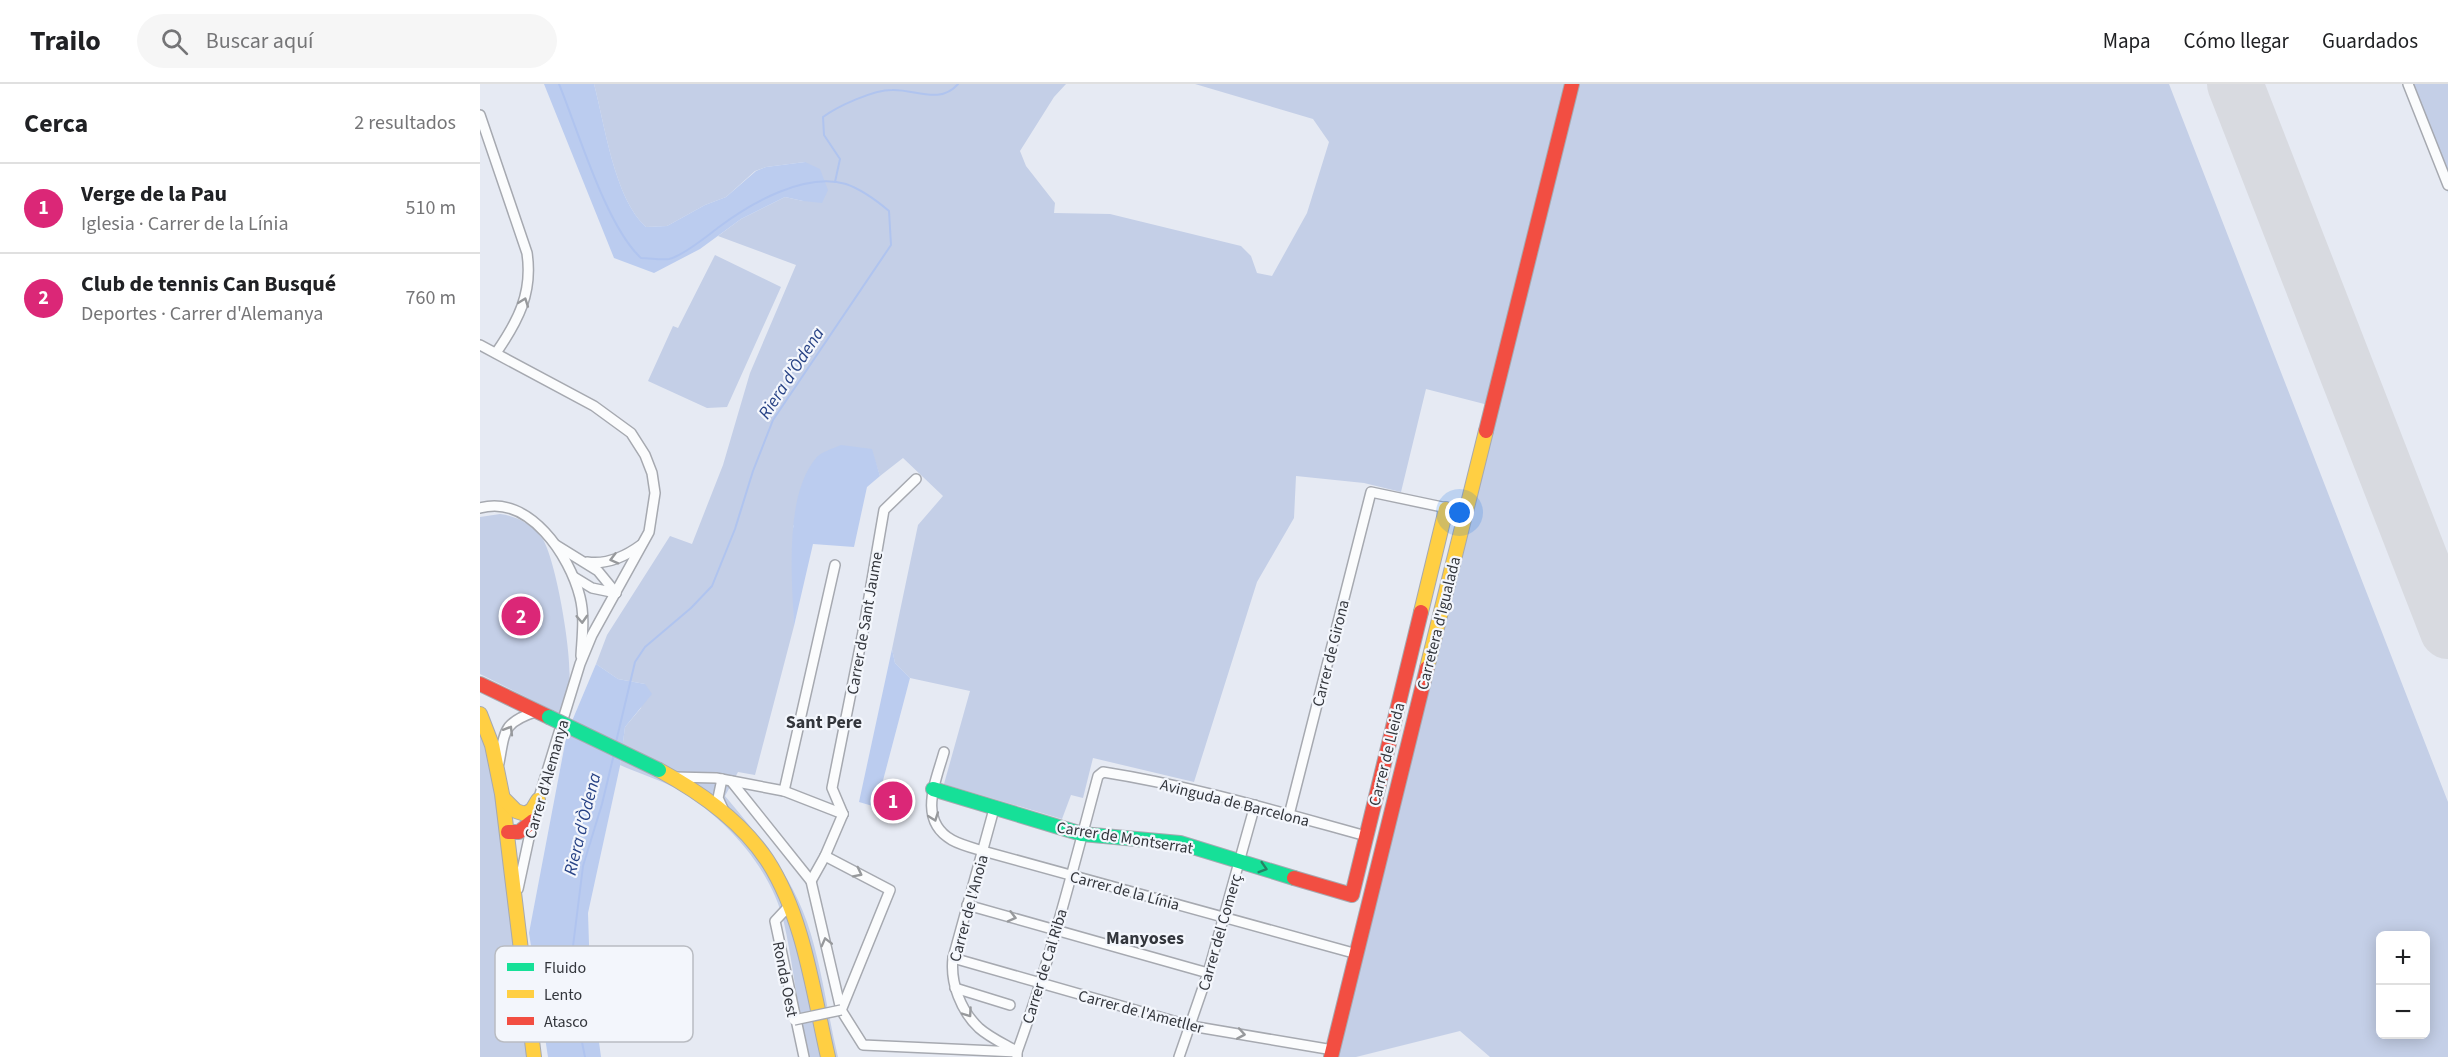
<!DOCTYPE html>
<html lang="es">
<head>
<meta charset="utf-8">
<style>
  :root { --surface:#fff; --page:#f6f6f6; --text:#202124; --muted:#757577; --line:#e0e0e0; --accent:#db2777 }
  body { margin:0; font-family:"Source Sans 3",sans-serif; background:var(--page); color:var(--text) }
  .controls { position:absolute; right:18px; bottom:18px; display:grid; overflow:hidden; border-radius:9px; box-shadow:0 3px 15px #0003 }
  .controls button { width:54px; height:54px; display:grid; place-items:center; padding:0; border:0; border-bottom:2px solid var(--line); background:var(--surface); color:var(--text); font:30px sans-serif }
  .you { position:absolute; left:980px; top:429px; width:21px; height:21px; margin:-15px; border:4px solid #fff; border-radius:50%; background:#1a73e8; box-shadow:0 0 0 9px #1a73e833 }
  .badge { display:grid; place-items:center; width:39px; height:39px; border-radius:50%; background:var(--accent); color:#fff; font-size:20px; font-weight:700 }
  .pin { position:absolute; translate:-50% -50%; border:3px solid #fff; box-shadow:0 2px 6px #0006 }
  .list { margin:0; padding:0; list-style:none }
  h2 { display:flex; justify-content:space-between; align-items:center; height:78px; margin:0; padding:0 24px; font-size:26px }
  h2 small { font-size:20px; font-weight:400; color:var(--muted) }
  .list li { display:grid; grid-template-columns:39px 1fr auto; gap:18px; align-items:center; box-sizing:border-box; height:90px; padding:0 24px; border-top:2px solid var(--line) }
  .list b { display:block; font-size:22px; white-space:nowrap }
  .list p { margin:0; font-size:20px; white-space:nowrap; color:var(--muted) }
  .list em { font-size:20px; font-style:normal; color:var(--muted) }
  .icon { flex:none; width:33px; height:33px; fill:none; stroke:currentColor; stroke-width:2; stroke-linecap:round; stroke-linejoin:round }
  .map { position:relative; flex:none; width:1968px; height:973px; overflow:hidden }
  header { display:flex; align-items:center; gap:36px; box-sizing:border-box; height:84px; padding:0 30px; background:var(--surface); border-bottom:2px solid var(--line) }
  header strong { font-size:28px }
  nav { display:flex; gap:33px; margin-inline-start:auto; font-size:21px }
  .search { width:420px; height:54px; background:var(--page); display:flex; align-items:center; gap:15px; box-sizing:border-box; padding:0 21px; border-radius:33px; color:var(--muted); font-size:22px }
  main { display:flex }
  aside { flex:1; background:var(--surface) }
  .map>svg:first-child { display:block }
</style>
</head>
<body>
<header>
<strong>Trailo</strong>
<div class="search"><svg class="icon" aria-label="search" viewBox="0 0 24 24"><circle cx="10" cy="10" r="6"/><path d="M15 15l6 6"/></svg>Buscar aquí</div>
<nav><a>Mapa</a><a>Cómo llegar</a><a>Guardados</a></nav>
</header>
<main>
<aside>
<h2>Cerca<small>2 resultados</small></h2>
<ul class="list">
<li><span class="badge">1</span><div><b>Verge de la Pau</b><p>Iglesia · Carrer de la Línia</p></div><em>510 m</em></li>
<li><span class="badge">2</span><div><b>Club de tennis Can Busqué</b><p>Deportes · Carrer d'Alemanya</p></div><em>760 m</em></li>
</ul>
</aside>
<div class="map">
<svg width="1968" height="973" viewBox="0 0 1968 973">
  <rect width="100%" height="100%" fill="#e6eaf3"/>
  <g fill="#c4cfe7" fill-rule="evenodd">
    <path d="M114 0H586L574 13 540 67 546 82 575 119 574 129 630 130 761 162 771 172 777 189 792 192 827 129 849 58 833 35 715 0H1689L1968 718V973H1010L980 947 876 973H856L873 914 1016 323 946 305 921 408 884 399 816 392 814 434 777 498 714 698 613 674 603 714 591 711 582 735 464 700 490 607 430 594 415 579 412 565 438 441 463 412 423 374 400 392 391 365 313 442 314 542 275 691 258 688 245 712C278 751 310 789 327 838 342 882 347 928 358 973H330C317 929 314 883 304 839 291 783 244 732 195 704 178 695 158 689 140 681L145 643 161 624 165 600 138 595 116 580 127 551 190 452 212 460 243 381 270 289 316 181 238 152 261 135 305 113 323 117 325 78 286 83 275 87 246 113 225 121 187 142 166 143C134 114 125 41 114 0ZM1900 852H1946V950H1900Z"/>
    <path d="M1924 0H1968V109L1928 9Z"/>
    <path d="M235 171 301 203 247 323 227 324 168 297 193 242 198 244Z"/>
    <path d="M20 430C36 432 52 440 62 454 76 474 93 575 89 599 88 609 83 620 80 630L0 590V433Z"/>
    <path d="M0 648 10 677 15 708 47 973H0Z"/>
  </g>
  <g fill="#bbccef">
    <path d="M64 0H114C125 41 134 114 166 143L187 142 225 121 246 113 276 87 286 83 325 78 340 85 348 106 342 119 323 117 305 113 261 135 220 165 174 189 134 174Z"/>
    <path d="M361 361 392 365 400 392 387 403 374 463 333 460 314 542C312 495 304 412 336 374 341 368 354 364 361 361Z"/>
    <path d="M412 565 415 579 430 594 396 723 379 718Z"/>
    <path d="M116 580 138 595 165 600 172 610 145 643 140 682 108 829 110 891 121 973H68L49 849 87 649Z"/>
  </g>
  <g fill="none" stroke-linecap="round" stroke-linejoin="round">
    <g stroke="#b0c4ef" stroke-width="2">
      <path d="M79 0C98 46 126 142 161 174 170 174 180 176 189 175 203 172 227 152 239 143 271 119 325 88 366 100 383 106 396 116 409 127L411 161 293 336 273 387 255 445 232 502 211 524 165 563 155 578 136 658"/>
      <path d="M355 98 360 75 344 51 343 33C358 22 393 6 412 6 435 5 460 21 478 0"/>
      <path d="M105 973 89 894 103 782 122 720 134 670"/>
    </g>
    <path stroke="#d8dae0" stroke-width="56" d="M1755 0 1968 547"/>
    <defs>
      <g id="street">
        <path d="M1928 0 1968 101"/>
        <path d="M0 31 47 169C53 209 38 237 16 269"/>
        <path d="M0 261 114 322 151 349 165 371 172 389 175 409 169 448 112 551 100 580 57 720"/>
        <path d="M0 424C49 410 90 472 100 513 105 533 102 553 101 572"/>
        <path d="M76 461 118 487 136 509"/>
        <path d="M107 478C127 481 146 472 161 461"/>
        <path d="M94 493 112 504 136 509"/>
        <path d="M464 668C456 697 437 736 472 756 481 761 493 764 503 767L877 870"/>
        <path d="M19 679C25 646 23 638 58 627"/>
        <path d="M194 693 236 694 304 707 363 730"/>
        <path d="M242 695 238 714 244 727"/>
        <path d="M251 697 331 797 361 926 383 961 537 968"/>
        <path d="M304 707 355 481"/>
        <path d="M514 725 473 874C470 899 481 927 499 944 509 953 524 960 536 967"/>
        <path d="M363 730 352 704 383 548 404 426 436 395"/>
        <path d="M809 731 891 408 986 428"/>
        <path d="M345 772 410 806 362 924"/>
        <path d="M331 797 345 772 363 730"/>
        <path d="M38 805 52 740"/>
        <path d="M487 821 728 889"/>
        <path d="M309 822 295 837 324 973"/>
        <path d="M473 874 711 942 853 966"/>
        <path d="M475 904 530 921"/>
        <path d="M537 973V968C570 877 593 785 618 692L623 688C712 702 799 728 886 752"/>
        <path d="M699 973 728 889 775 721"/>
      </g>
      <path id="fast" d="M453 705 602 750 700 759 814 794"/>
      <g id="slow">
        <path d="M941 528 966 425"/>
        <path d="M947 584 1006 347"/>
        <path d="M0 630 12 661 22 710 54 973"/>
        <path d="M179 686C220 708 261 737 287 776 324 833 333 908 348 973"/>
        <path d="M23 714 36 727 45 730 52 726 58 716"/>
      </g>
      <g id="jam">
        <path d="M1006 347 1092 0"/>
        <path d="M0 600 69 633"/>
        <path d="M28 748H39L53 737"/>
        <path d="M814 794 872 811 941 528"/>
        <path d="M851 973 947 584"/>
      </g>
    </defs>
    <use href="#street" stroke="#a6a9b0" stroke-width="12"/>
    <use href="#fast" stroke="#a6a9b0" stroke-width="16"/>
    <use href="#slow" stroke="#a6a9b0" stroke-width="16"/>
    <use href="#jam" stroke="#a6a9b0" stroke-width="16"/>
    <use href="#street" stroke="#fbfcfd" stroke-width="9"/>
    <use href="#fast" stroke="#16e098" stroke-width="14"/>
    <use href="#slow" stroke="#ffcf43" stroke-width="14"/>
    <use href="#jam" stroke="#f24e42" stroke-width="14"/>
    <defs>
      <path id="street-bridge" d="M314 936 361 926"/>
      <path id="fast-bridge" d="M69 633 179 686"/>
    </defs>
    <use href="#street-bridge" stroke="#a6a9b0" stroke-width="12" stroke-linecap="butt"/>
    <use href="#fast-bridge" stroke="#a6a9b0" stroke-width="16" stroke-linecap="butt"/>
    <use href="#street-bridge" stroke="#fbfcfd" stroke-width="9"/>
    <use href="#fast-bridge" stroke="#16e098" stroke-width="14"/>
  </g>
  <defs><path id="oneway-chevron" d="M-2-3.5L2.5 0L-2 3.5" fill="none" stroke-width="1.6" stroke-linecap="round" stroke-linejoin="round" transform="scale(1.5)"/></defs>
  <g stroke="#97999c">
    <use href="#oneway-chevron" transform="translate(44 218) rotate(-70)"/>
    <use href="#oneway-chevron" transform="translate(134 475) rotate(165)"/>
    <use href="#oneway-chevron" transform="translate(102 535) rotate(87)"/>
    <use href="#oneway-chevron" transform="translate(29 646) rotate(-59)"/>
    <use href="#oneway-chevron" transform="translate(454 733) rotate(70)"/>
    <use href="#oneway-chevron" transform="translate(378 789) rotate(27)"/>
    <use href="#oneway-chevron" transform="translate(532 833) rotate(15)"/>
    <use href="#oneway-chevron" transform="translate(346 858) rotate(-104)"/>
    <use href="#oneway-chevron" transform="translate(488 929) rotate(55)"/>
    <use href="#oneway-chevron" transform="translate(761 950) rotate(10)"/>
  </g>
  <use stroke="#268265" href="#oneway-chevron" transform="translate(783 784) rotate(17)"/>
  <g text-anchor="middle" stroke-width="4.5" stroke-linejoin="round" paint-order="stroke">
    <g font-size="16" fill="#33363c" stroke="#f3f6fc">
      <text transform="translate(384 539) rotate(-80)" y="6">Carrer de Sant Jaume</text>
      <text transform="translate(958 539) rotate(-76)" y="6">Carretera d'Igualada</text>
      <text transform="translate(850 569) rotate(-76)" y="6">Carrer de Girona</text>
      <text transform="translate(906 670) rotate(-76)" y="6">Carrer de Lleida</text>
      <text transform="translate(66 695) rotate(-74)" y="6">Carrer d'Alemanya</text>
      <text transform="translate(755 718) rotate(14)" y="6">Avinguda de Barcelona</text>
      <text transform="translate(645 753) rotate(9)" y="6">Carrer de Montserrat</text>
      <text transform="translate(645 806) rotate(15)" y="6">Carrer de la Línia</text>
      <text transform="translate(488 824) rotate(-75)" y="6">Carrer de l'Anoia</text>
      <text transform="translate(739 848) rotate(-74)" y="6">Carrer del Comerç</text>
      <text transform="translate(564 882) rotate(-73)" y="6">Carrer de Cal Riba</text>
      <text transform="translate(306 895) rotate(79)" y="6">Ronda Oest</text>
      <text transform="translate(661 927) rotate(15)" y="6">Carrer de l'Ametller</text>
    </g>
    <g font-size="18" font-style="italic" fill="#274285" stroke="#f3f6fc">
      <text transform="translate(311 289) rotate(-57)" y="6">Riera d'Òdena</text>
      <text transform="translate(102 740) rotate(-76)" y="6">Riera d'Òdena</text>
    </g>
    <g font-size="18" font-weight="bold" fill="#33363c" stroke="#f3f6fc">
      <text x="344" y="644">Sant Pere</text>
      <text x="665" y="860">Manyoses</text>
    </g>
  </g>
  <rect x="15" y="862" width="198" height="96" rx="9" fill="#f3f6fc" stroke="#b9bcc2" stroke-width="1.5"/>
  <rect x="27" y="879" width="27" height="8" fill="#16e098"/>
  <rect x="27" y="906" width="27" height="8" fill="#ffcf43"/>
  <rect x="27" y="933" width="27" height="8" fill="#f24e42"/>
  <g font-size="16" fill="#33363c">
    <text x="64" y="889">Fluido</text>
    <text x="64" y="916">Lento</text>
    <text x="64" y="943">Atasco</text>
  </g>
</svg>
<div class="controls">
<button>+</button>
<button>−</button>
</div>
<div class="you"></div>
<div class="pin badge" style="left:413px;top:717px">1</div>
<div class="pin badge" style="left:41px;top:532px">2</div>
</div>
</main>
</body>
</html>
